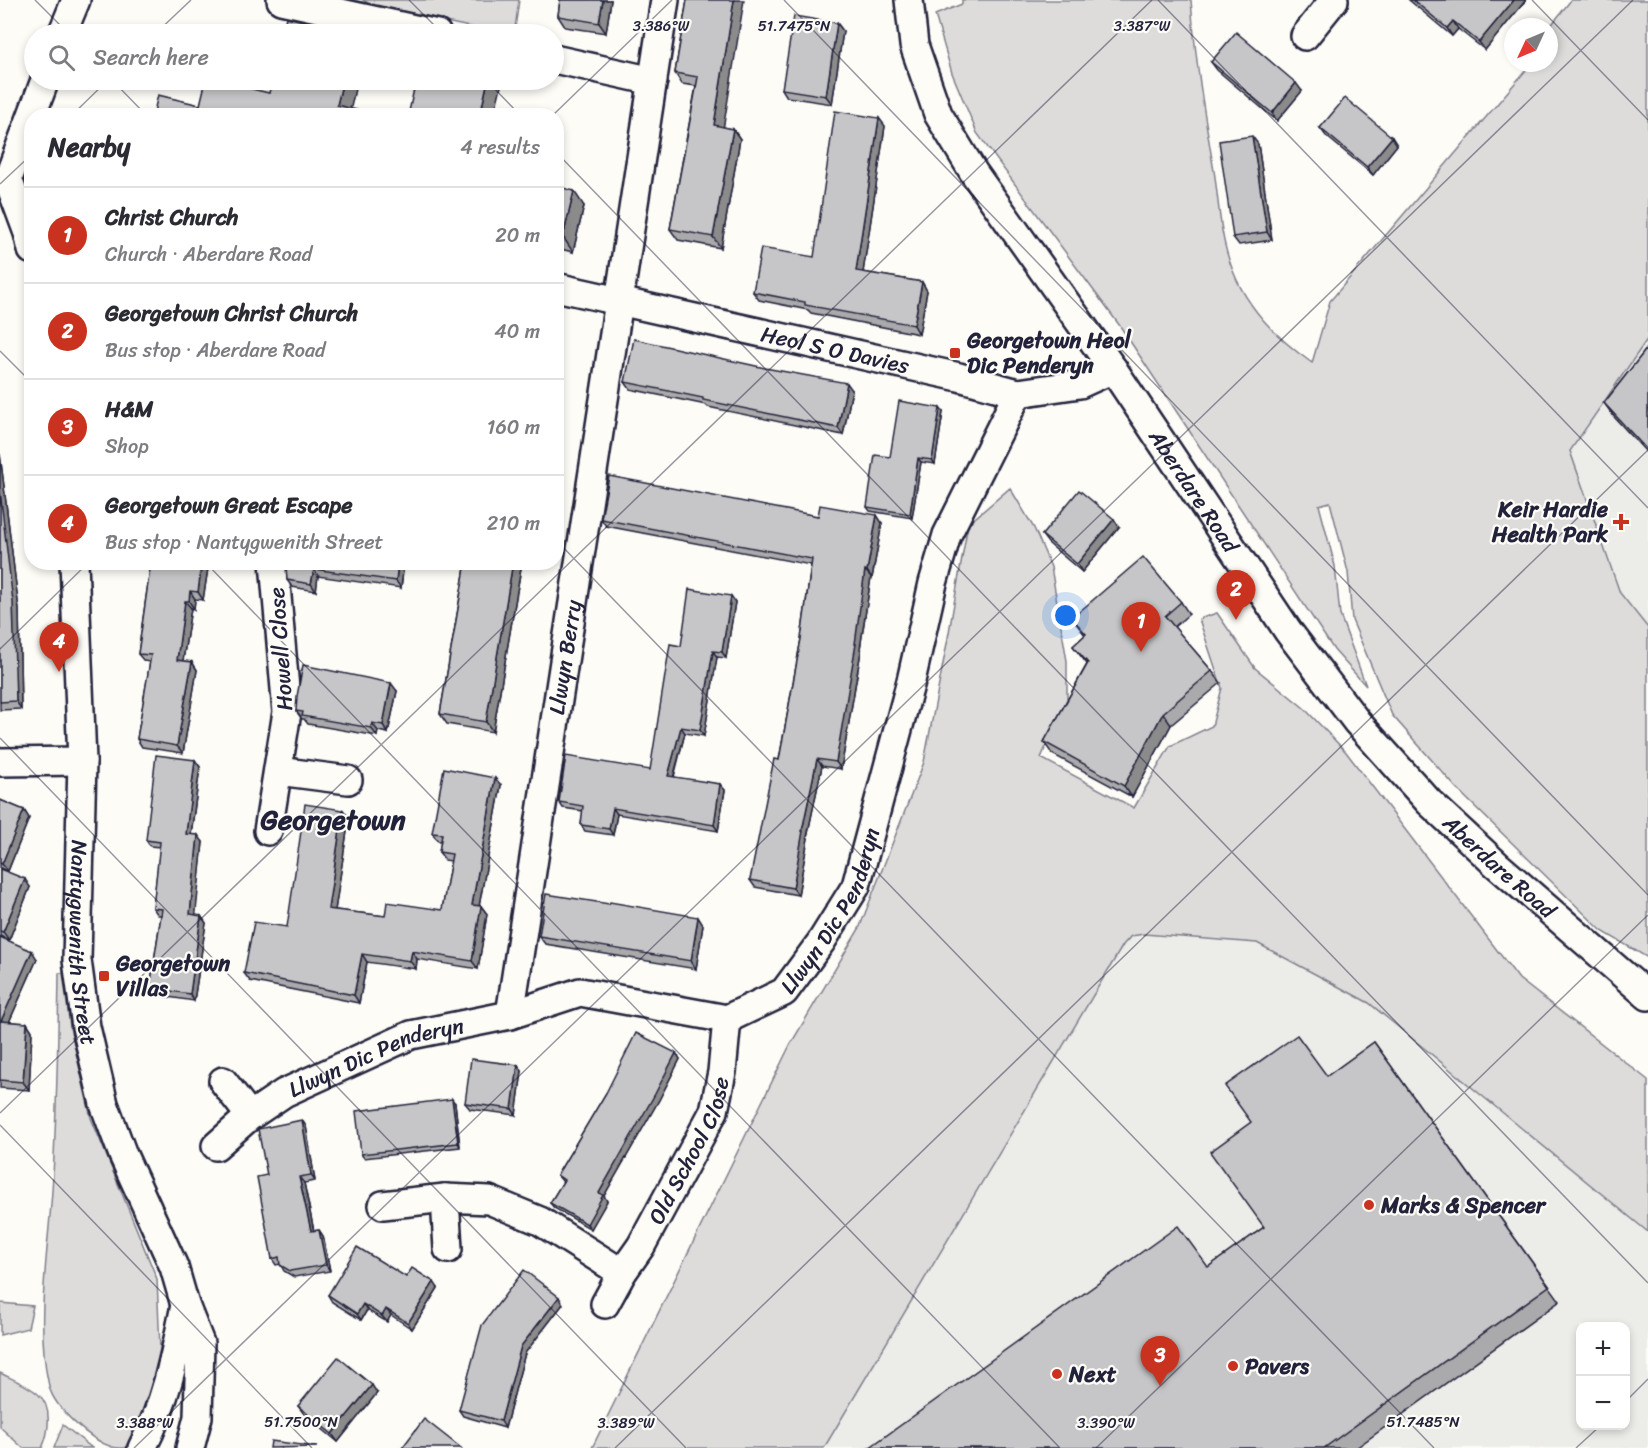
<!DOCTYPE html>
<html lang="en">
<head>
<meta charset="utf-8">
<style>
  :root { --surface:#fff; --page:#f2f2f3; --text:#2b2b33; --muted:#7c7c81; --line:#e1e1e2; --accent:#c8321e }
  body { margin:0; font-family:Sriracha,sans-serif; background:var(--page); color:var(--text) }
  .controls { position:absolute; right:18px; bottom:18px; display:grid; overflow:hidden; border-radius:12px; box-shadow:0 3px 9px #0003 }
  .controls button { width:54px; height:54px; display:grid; place-items:center; padding:0; border:0; border-bottom:2px solid var(--line); background:var(--surface); color:var(--text); font:30px sans-serif }
  .compass { position:absolute; left:1504px; top:18px; width:54px; height:54px; border-radius:50%; background:var(--surface); box-shadow:0 3px 9px #0003; rotate:226deg }
  .you { position:absolute; left:1066px; top:616px; width:21px; height:21px; margin:-15px; border:4px solid #fff; border-radius:50%; background:#1a73e8; box-shadow:0 0 0 9px #1a73e833 }
  .badge { display:grid; place-items:center; width:39px; height:39px; border-radius:50%; background:var(--accent); color:#fff; font-size:20px; font-weight:700 }
  .pin { position:absolute; translate:-50% -50px; filter:drop-shadow(0 2px 3px #0008) }
  .pin::after { content:''; position:absolute; top:32px; width:21px; height:18px; background:inherit; clip-path:polygon(0 0,100% 0,50% 100%) }
  .list { margin:0; padding:0; list-style:none }
  h2 { display:flex; justify-content:space-between; align-items:center; height:78px; margin:0; padding:0 24px; font-size:26px }
  h2 small { font-size:20px; font-weight:400; color:var(--muted) }
  .list li { display:grid; grid-template-columns:39px 1fr auto; gap:18px; align-items:center; box-sizing:border-box; height:96px; padding:0 24px; border-top:2px solid var(--line) }
  .list b { display:block; font-size:22px; white-space:nowrap }
  .list p { margin:0; font-size:20px; white-space:nowrap; color:var(--muted) }
  .list em { font-size:20px; font-style:normal; color:var(--muted) }
  .icon { flex:none; width:33px; height:33px; fill:none; stroke:currentColor; stroke-width:2; stroke-linecap:round; stroke-linejoin:round }
  .map { position:relative; flex:none; width:1648px; height:1448px; overflow:hidden }
  .search { position:absolute; background:var(--surface); box-shadow:0 3px 9px #0003; left:24px; top:24px; width:540px; height:66px; display:flex; align-items:center; gap:15px; box-sizing:border-box; padding:0 21px; border-radius:33px; color:var(--muted); font-size:22px }
  .panel { position:absolute; background:var(--surface); box-shadow:0 3px 9px #0003; left:24px; top:108px; width:540px; height:462px; border-radius:24px }
  .map>svg:first-child { display:block }
</style>
</head>
<body>
<div class="map">
<svg width="1648" height="1448" viewBox="0 0 1648 1448">
  <rect width="100%" height="100%" fill="#fdfcf7"/>
  <filter id="ink" filterUnits="userSpaceOnUse"><feTurbulence type="fractalNoise" baseFrequency=".0167" numOctaves="2"/><feDisplacementMap in="SourceGraphic" scale="12" xChannelSelector="R" yChannelSelector="G"/><feConvolveMatrix kernelMatrix="1 2 1 2 8 2 1 2 1" color-interpolation-filters="sRGB"/></filter>
  <g filter="url(#ink)">
    <g fill="#ecece9" fill-rule="evenodd">
      <path d="M1648 338V628L1620 593 1570 451Z"/>
      <path d="M1144 934 1257 943 1369 1003 1648 1232V1448H824L1123 945 1131 936ZM1580 1326H1626V1426H1580Z"/>
    </g>
    <g fill="#dddcdb" stroke="#807f8b" stroke-width="1.5">
      <path d="M363 0H519L515 28 484 30 374 7Z"/>
      <path d="M962 0H1191C1195 60 1205 118 1215 177 1219 208 1221 241 1233 271 1248 309 1279 340 1312 363L1330 301 1532 63H1549V28L1571 0H1648V338L1570 451 1620 593 1648 628V958L1602 931 1459 791 1392 715 1352 620 1348 572 1330 502 1319 505 1335 566 1340 615 1366 686 1334 650 1120 326 977 133 952 73 935 15 962 4Z"/>
      <path d="M1010 488 1034 528 1051 567 1067 661V699L1041 758 1134 808 1170 746 1212 726 1222 688 1199 619 1217 613 1255 668 1304 708 1346 752 1519 979 1648 1080V1232L1369 1003 1257 943 1144 934 1131 936 1123 945 824 1448H592L790 1045 859 929 924 762 948 638 968 524Z"/>
      <path d="M59 973H63L70 1027 91 1118 157 1279 160 1349 143 1418 125 1448C121 1448 116 1448 112 1447 90 1440 54 1408 49 1386 35 1325 48 1253 52 1191 57 1119 58 1046 59 973Z"/>
      <path d="M0 1303 33 1306 28 1328 0 1335Z"/>
      <path d="M0 1373C12 1379 28 1385 38 1394 53 1406 49 1433 42 1448H23L0 1427Z"/>
      <path d="M63 1425 92 1448H54Z"/>
    </g>
    <g fill="none" stroke-linecap="round" stroke-linejoin="round">
      <defs>
        <g id="street">
          <path d="M281 0 437 34"/>
          <path id="s1" d="M909 0 914 45 938 114 974 173 1113 369 1288 631 1357 722 1429 802 1497 865 1648 996"/>
          <path d="M62 34 76 0"/>
          <path d="M1305 36 1334 0"/>
          <path d="M554 59 653 81"/>
          <path d="M8 179 45 80"/>
          <path d="M8 179 28 233 32 250"/>
          <path id="s2" d="M556 287 959 377 1018 393 1080 384 1113 369"/>
          <path id="s3" d="M74 562 82 761 77 960 86 1027 104 1104 123 1155 174 1267 185 1305 200 1343 198 1417 190 1448"/>
          <path d="M0 762 82 761"/>
          <path d="M278 771 348 780"/>
          <path d="M268 831 287 712 274 562"/>
          <path id="s4" d="M510 1015 665 0"/>
          <path d="M223 1081 250 1116"/>
          <path id="s5" d="M216 1146 250 1116 284 1093 411 1035 510 1015 580 992 727 1019 784 992 821 942 856 886 911 681 933 583 947 535 1018 393"/>
          <path d="M445 1198 448 1249"/>
          <path d="M383 1205 445 1198 489 1200 540 1221 622 1273"/>
          <path id="s6" d="M605 1304 622 1273 641 1246 714 1111 722 1072 727 1019"/>
          <path d="M142 1448C166 1403 175 1355 185 1305"/>
        </g>
      </defs>
      <use href="#street" stroke="#22223b" stroke-width="32"/>
      <use href="#street" stroke="#fdfcf7" stroke-width="27"/>
    </g>
    <g fill="#aaaaac" stroke="#22223b" stroke-width="1.5">
      <path d="M560 0H611L606 33 565 27 558 16Z"/>
      <path d="M687 0 723 127 733 129 740 139 721 248 678 240 670 229 696 86 682 84 675 73Z"/>
      <path d="M1409 0H1526L1485 50 1458 29 1452 36Z"/>
      <path d="M837 23 843 31 832 104 787 97 782 89Z"/>
      <path d="M1211 62 1302 91 1277 121 1217 70Z"/>
      <path d="M885 126 863 272 922 282 927 291 919 334 811 313 808 310 759 300 753 292 814 257Z"/>
      <path d="M1320 128 1397 145 1373 175 1326 136Z"/>
      <path d="M1258 144 1272 240 1239 245 1233 237Z"/>
      <path d="M556 186 584 206 573 252 556 248Z"/>
      <path d="M1648 347V454L1615 418 1604 403Z"/>
      <path d="M625 382 852 390 843 435 708 407 706 405 630 389Z"/>
      <path d="M943 412 935 464 921 462 912 518 870 511 867 507 890 457Z"/>
      <path d="M0 454 19 610 21 709 0 710Z"/>
      <path d="M818 516 882 523 872 578 871 577 860 649 861 651 841 769 822 766 807 837 808 838 798 895 755 887 750 880 779 760 801 639 811 565 606 526 601 519Z"/>
      <path d="M1119 527 1082 572 1048 543 1042 535Z"/>
      <path d="M151 562H209L203 600 195 599 194 609 191 608 183 661 192 662 197 670 183 753 142 747 137 739 150 662 144 661 138 654Z"/>
      <path d="M287 562H404L401 588 318 576 316 591 292 587 287 580Z"/>
      <path d="M466 562H522L493 732 447 724 440 714Z"/>
      <path d="M731 596 735 602 726 658 717 657 704 736 685 733 674 777 725 790 718 831 617 814 613 835 585 831 581 825 583 811 563 808 559 802 650 770 681 646Z"/>
      <path d="M1181 602 1189 614 1174 627 1212 671 1221 683 1171 725 1132 797 1052 754 1044 742 1087 664 1073 646 1085 635 1072 618Z"/>
      <path d="M397 691 388 733 378 731 377 736 308 724 304 719H302L296 711Z"/>
      <path d="M195 760 200 767 191 835 203 842 195 915 201 916 206 923 194 1001 155 995 150 988 161 915H158L153 908 160 847 150 846 146 840Z"/>
      <path d="M501 785 479 906H481L487 914 478 969 417 959 416 969 367 962 359 1003 250 981 244 973 287 927 343 810 349 818 335 910 385 916 442 910 451 861 445 860 439 852 441 841H438L432 833Z"/>
      <path d="M0 800 24 810 29 818 8 871 0 868Z"/>
      <path d="M0 869 30 887 9 940 0 936Z"/>
      <path d="M703 925 696 969 545 944 539 936Z"/>
      <path d="M0 937 37 959 9 1022 27 1023 32 1031 29 1090 0 1088Z"/>
      <path d="M1374 1042 1560 1301 1356 1448H869L1208 1267 1264 1227 1327 1076Z"/>
      <path d="M676 1053 680 1059 659 1100 604 1196 607 1201 591 1229 554 1208 550 1203 563 1182 557 1175 606 1093Z"/>
      <path d="M518 1065 522 1071 516 1115 470 1109 465 1103Z"/>
      <path d="M455 1103 460 1147 364 1158 361 1154Z"/>
      <path d="M306 1126 315 1181 304 1183 314 1231 319 1230 323 1236 330 1271 294 1277 284 1271 280 1264 276 1265 272 1259 267 1175Z"/>
      <path d="M406 1277 438 1288 412 1329 391 1315 387 1322 367 1310 361 1320 332 1302 328 1295Z"/>
      <path d="M563 1304 525 1353 505 1428 463 1416 459 1410Z"/>
      <path d="M377 1393 338 1442 304 1414 298 1406Z"/>
    </g>
    <g fill="#8b8b8c" stroke="#22223b" stroke-width="1.5">
      <path d="M603 0H611L606 33 599 23Z"/>
      <path d="M734 0H744L722 136 714 125Z"/>
      <path d="M1514 0H1526L1485 50 1479 42Z"/>
      <path d="M1453 21 1458 29 1452 36 1447 28Z"/>
      <path d="M837 23 843 31 832 104 826 96Z"/>
      <path d="M343 80H357L349 116 337 105Z"/>
      <path d="M488 80H500L502 82 494 116H480Z"/>
      <path d="M1296 83 1302 91 1277 121 1272 113Z"/>
      <path d="M879 118 885 126 862 279 856 271Z"/>
      <path d="M733 129 740 139 721 248 713 237Z"/>
      <path d="M1252 136 1258 144 1272 240 1267 232Z"/>
      <path d="M1392 137 1397 145 1373 175 1367 167Z"/>
      <path d="M574 191 584 206 573 252 563 237Z"/>
      <path d="M922 282 927 291 919 334 914 325Z"/>
      <path d="M847 383 852 390 843 435 838 428Z"/>
      <path d="M940 408 943 412 935 464 932 460Z"/>
      <path d="M0 454 19 610 21 709 16 701 0 491Z"/>
      <path d="M918 458 921 462 912 518 910 514Z"/>
      <path d="M877 515 882 523 872 578 867 571Z"/>
      <path d="M1114 519 1119 527 1082 572 1077 564Z"/>
      <path d="M202 562H209L203 600 198 592Z"/>
      <path d="M398 562H404L401 588 396 581Z"/>
      <path d="M513 562H522L493 732 486 722Z"/>
      <path d="M314 569 318 576 316 591 311 584Z"/>
      <path d="M865 570 871 577 860 649 861 651 841 769 836 762Z"/>
      <path d="M190 591 195 599 194 609 189 601Z"/>
      <path d="M731 596 735 602 726 658 722 652Z"/>
      <path d="M185 601 191 608 182 667 177 660Z"/>
      <path d="M713 651 717 657 704 736 700 730Z"/>
      <path d="M192 662 197 670 183 753 177 746Z"/>
      <path d="M391 683 397 691 388 733 383 725Z"/>
      <path d="M1163 713 1171 725 1132 797 1124 786Z"/>
      <path d="M372 723 378 731 377 736 371 728Z"/>
      <path d="M681 727 685 733 672 782 668 776Z"/>
      <path d="M817 759 822 766 807 837 808 838 798 895 793 888 802 831Z"/>
      <path d="M195 760 200 767 190 841 186 834Z"/>
      <path d="M495 778 501 785 478 912 472 905Z"/>
      <path d="M720 784 725 790 718 831 714 825Z"/>
      <path d="M613 808 617 814 613 835 609 829Z"/>
      <path d="M24 810 29 818 8 871 2 864Z"/>
      <path d="M343 810 349 818 334 917 328 909Z"/>
      <path d="M198 835 203 842 195 921 190 914Z"/>
      <path d="M25 879 30 887 9 940 3 932Z"/>
      <path d="M481 906 487 914 478 969 472 961Z"/>
      <path d="M201 916 206 923 194 1001 190 994Z"/>
      <path d="M698 917 703 925 696 969 691 961Z"/>
      <path d="M32 951 37 959 6 1029 1 1021Z"/>
      <path d="M412 951 417 959 416 969 410 961Z"/>
      <path d="M362 954 367 962 359 1003 354 995Z"/>
      <path d="M27 1023 32 1031 29 1090 23 1082Z"/>
      <path d="M676 1053 680 1059 659 1100 604 1196 607 1201 591 1229 587 1224 599 1193Z"/>
      <path d="M518 1065 522 1071 516 1115 512 1109Z"/>
      <path d="M452 1099 455 1103 460 1147 458 1143Z"/>
      <path d="M302 1120 306 1126 315 1181 311 1175Z"/>
      <path d="M299 1177 304 1183 315 1237 311 1231Z"/>
      <path d="M319 1230 323 1236 330 1271 326 1265Z"/>
      <path d="M434 1282 438 1288 412 1329 408 1323Z"/>
      <path d="M559 1297 563 1304 525 1353 505 1428 501 1421 521 1346Z"/>
      <path d="M363 1304 367 1310 361 1320 357 1314Z"/>
      <path d="M386 1309 391 1315 387 1322 382 1316Z"/>
      <path d="M372 1385 377 1393 338 1442 332 1434Z"/>
    </g>
    <g fill="#c6c6c8" stroke="#22223b" stroke-width="1.5">
      <path d="M560 0H603L599 23 558 16Z"/>
      <path d="M687 0H734L714 125 733 129 713 237 670 229 698 77 675 73Z"/>
      <path d="M1413 0H1514L1479 42 1453 21 1447 28Z"/>
      <path d="M794 16 837 23 826 96 782 89Z"/>
      <path d="M286 17 354 33V34H282Z"/>
      <path d="M1236 32 1296 83 1272 113 1211 62Z"/>
      <path d="M206 80H214L269 93 272 80H343L337 105 380 116H153L158 95 200 105Z"/>
      <path d="M416 80H488L480 116H408Z"/>
      <path d="M1345 98 1392 137 1367 167 1320 128Z"/>
      <path d="M835 111 879 118 856 271 922 282 914 325 805 305V302L753 292 761 248 814 257Z"/>
      <path d="M1252 136 1267 232 1233 237 1219 141Z"/>
      <path d="M556 186 574 191 563 237 556 235Z"/>
      <path d="M634 339 765 368 847 383 838 428 703 400V398L625 382Z"/>
      <path d="M1648 347V451L1604 403Z"/>
      <path d="M899 401 940 408 932 460 918 458 910 514 867 507 875 455 890 457Z"/>
      <path d="M609 476 818 516 820 505 877 515 867 571 865 570 855 644H856L836 762 817 759 802 831H803L793 888 750 880 774 759 779 760 801 639 812 559 601 519Z"/>
      <path d="M1079 490 1114 519 1077 564 1042 535Z"/>
      <path d="M0 491 13 602 16 701 0 702Z"/>
      <path d="M1143 557 1181 602 1165 616 1212 671 1163 713 1124 786 1044 742 1088 663 1073 646 1086 634 1072 618Z"/>
      <path d="M151 562H202L198 592 190 591 189 601H185L177 660 192 662 177 746 137 739 151 655 138 654Z"/>
      <path d="M287 562H398L396 581 314 569 311 584 287 580 286 567Z"/>
      <path d="M466 562H513L486 722 440 714Z"/>
      <path d="M689 589 731 596 722 652 713 651 700 730 681 727 668 776 720 784 714 825 613 808 609 829 581 825 583 806 559 802 566 756 650 770 670 644 681 646Z"/>
      <path d="M303 665 391 683 383 725 372 723 371 728 302 716 303 712 296 711 297 696Z"/>
      <path d="M156 755 195 760 186 834 198 835 190 914 201 916 190 994 150 988 162 909 153 908 160 842 146 840Z"/>
      <path d="M444 768 495 778 472 905 481 906 472 961 412 951 410 961 362 954 354 995 244 973 254 922 287 927 305 804 343 810 328 909 385 916 387 902 442 910 452 854 439 852 442 834 432 833Z"/>
      <path d="M0 800 24 810 2 864 0 863Z"/>
      <path d="M0 869 25 879 3 932 0 931Z"/>
      <path d="M546 894 609 904 610 902 698 917 691 961 539 936Z"/>
      <path d="M0 937 32 951 1 1021 27 1023 23 1082 0 1080Z"/>
      <path d="M636 1033 676 1053 655 1094 599 1193 603 1195 587 1224 550 1203 564 1180 557 1175 606 1093Z"/>
      <path d="M1297 1035 1327 1076 1374 1042 1549 1286 1324 1448H869L1178 1226 1208 1267 1264 1227 1210 1152 1251 1122 1225 1086Z"/>
      <path d="M471 1059 518 1065 512 1109 465 1103Z"/>
      <path d="M452 1099 458 1143 361 1154 356 1111Z"/>
      <path d="M302 1120 311 1175 299 1177 311 1231 319 1230 326 1265 290 1271 280 1265 279 1257 272 1259 257 1177 267 1175 258 1129Z"/>
      <path d="M357 1247 406 1277 412 1268 434 1282 408 1323 386 1309 382 1316 363 1304 357 1314 328 1295Z"/>
      <path d="M524 1270 559 1297 521 1346 501 1421 459 1410 482 1325Z"/>
      <path d="M338 1357 372 1385 332 1434 298 1406Z"/>
      <path d="M424 1419 461 1448H402Z"/>
      <path d="M271 1441 317 1447 270 1448Z"/>
    </g>
  </g>
  <path fill="none" stroke="#22223b" stroke-width="1.5" stroke-opacity="0.45" d="M35 0 69 34M409 0 443 34M784 0 1648 895M1158 0 1648 508M1532 0 1648 120M155 34 191 0M112 80 147 116M486 80 521 116M71 116 108 80M552 116 672 0M556 152 1648 1283M0 184 32 154M0 351 32 383M556 540 1434 1448M205 562 1060 1448M0 649 89 562M0 738 686 1448M0 1113 1152 0M0 1125 312 1448M1626 1401 1648 1379M134 1448 1633 0M615 1448 1648 450M1096 1448 1648 915M1576 1448 1600 1426"/>
  <g fill="#c8321e" stroke="#fdfcf7" stroke-width="2">
    <rect x="949" y="347" width="12" height="12" rx="3"/>
    <path d="M1618 513h6v6h6v6h-6v6h-6v-6h-6v-6h6z"/>
    <rect x="98" y="970" width="12" height="12" rx="3"/>
    <circle cx="1369" cy="1205" r="6"/>
    <circle cx="1233" cy="1366" r="6"/>
    <circle cx="1057" cy="1374" r="6"/>
  </g>
  <g text-anchor="middle" stroke-width="4.5" stroke-linejoin="round" paint-order="stroke">
    <g font-size="22" font-weight="bold" fill="#22223b" stroke="#fdfcf7" text-anchor="start">
      <text x="967" y="348">Georgetown Heol<tspan x="967" dy="25">Dic Penderyn</tspan></text>
      <text x="1608" y="517" text-anchor="end">Keir Hardie<tspan x="1608" dy="25">Health Park</tspan></text>
      <text x="116" y="971">Georgetown<tspan x="116" dy="25">Villas</tspan></text>
      <text x="1381" y="1213">Marks &amp; Spencer</text>
      <text x="1245" y="1374">Pavers</text>
      <text x="1069" y="1382">Next</text>
    </g>
    <g font-size="22" fill="#22223b" stroke="#fdfcf7">
      <text dy="8" stroke="none"><textPath href="#s2" startOffset="286">Heol S O Davies</textPath></text>
      <text dy="8" stroke="none"><textPath href="#s1" startOffset="574">Aberdare Road</textPath></text>
      <text transform="translate(280 649) rotate(-94)" y="8">Howell Close</text>
      <text dy="8" stroke="none"><textPath href="#s4" startOffset="362">Llwyn Berry</textPath></text>
      <text dy="8" stroke="none"><textPath href="#s1" startOffset="1060">Aberdare Road</textPath></text>
      <text dy="8" stroke="none"><textPath href="#s5" startOffset="708">Llwyn Dic Penderyn</textPath></text>
      <text dy="8" stroke="none"><textPath href="#s3" startOffset="381">Nantygwenith Street</textPath></text>
      <text dy="8" stroke="none"><textPath href="#s5" startOffset="186">Llwyn Dic Penderyn</textPath></text>
      <text dy="8" stroke="none"><textPath href="#s6" startOffset="176">Old School Close</textPath></text>
    </g>
    <g font-size="28" font-weight="bold" fill="#22223b" stroke="#fdfcf7">
      <text x="333" y="829">Georgetown</text>
    </g>
  </g>
  <g font-size="15" text-anchor="middle" fill="#22223b" stroke="#fdfcf7" stroke-width="4.5" stroke-linejoin="round" paint-order="stroke">
    <text x="661" y="31">3.386°W</text>
    <text x="1142" y="31">3.387°W</text>
    <text x="794" y="31">51.7475°N</text>
    <text x="301" y="1427">51.7500°N</text>
    <text x="1423" y="1427">51.7485°N</text>
    <text x="145" y="1428">3.388°W</text>
    <text x="626" y="1428">3.389°W</text>
    <text x="1106" y="1428">3.390°W</text>
  </g>
</svg>
<div class="controls">
<button>+</button>
<button>−</button>
</div>
<svg class="compass" viewBox="-18 -18 36 36"><path d="M0-13l5 13h-10z" fill="#e53935"/><path d="M0 13l5-13h-10z" fill="#7c7c81"/></svg>
<div class="you"></div>
<div class="pin badge" style="left:1141px;top:652px">1</div>
<div class="pin badge" style="left:1236px;top:620px">2</div>
<div class="pin badge" style="left:1160px;top:1386px">3</div>
<div class="pin badge" style="left:59px;top:672px">4</div>
<div class="search"><svg class="icon" aria-label="search" viewBox="0 0 24 24"><circle cx="10" cy="10" r="6"/><path d="M15 15l6 6"/></svg>Search here</div>
<section class="panel">
<h2>Nearby<small>4 results</small></h2>
<ul class="list">
<li><span class="badge">1</span><div><b>Christ Church</b><p>Church · Aberdare Road</p></div><em>20 m</em></li>
<li><span class="badge">2</span><div><b>Georgetown Christ Church</b><p>Bus stop · Aberdare Road</p></div><em>40 m</em></li>
<li><span class="badge">3</span><div><b>H&amp;M</b><p>Shop</p></div><em>160 m</em></li>
<li><span class="badge">4</span><div><b>Georgetown Great Escape</b><p>Bus stop · Nantygwenith Street</p></div><em>210 m</em></li>
</ul>
</section>
</div>
</body>
</html>
